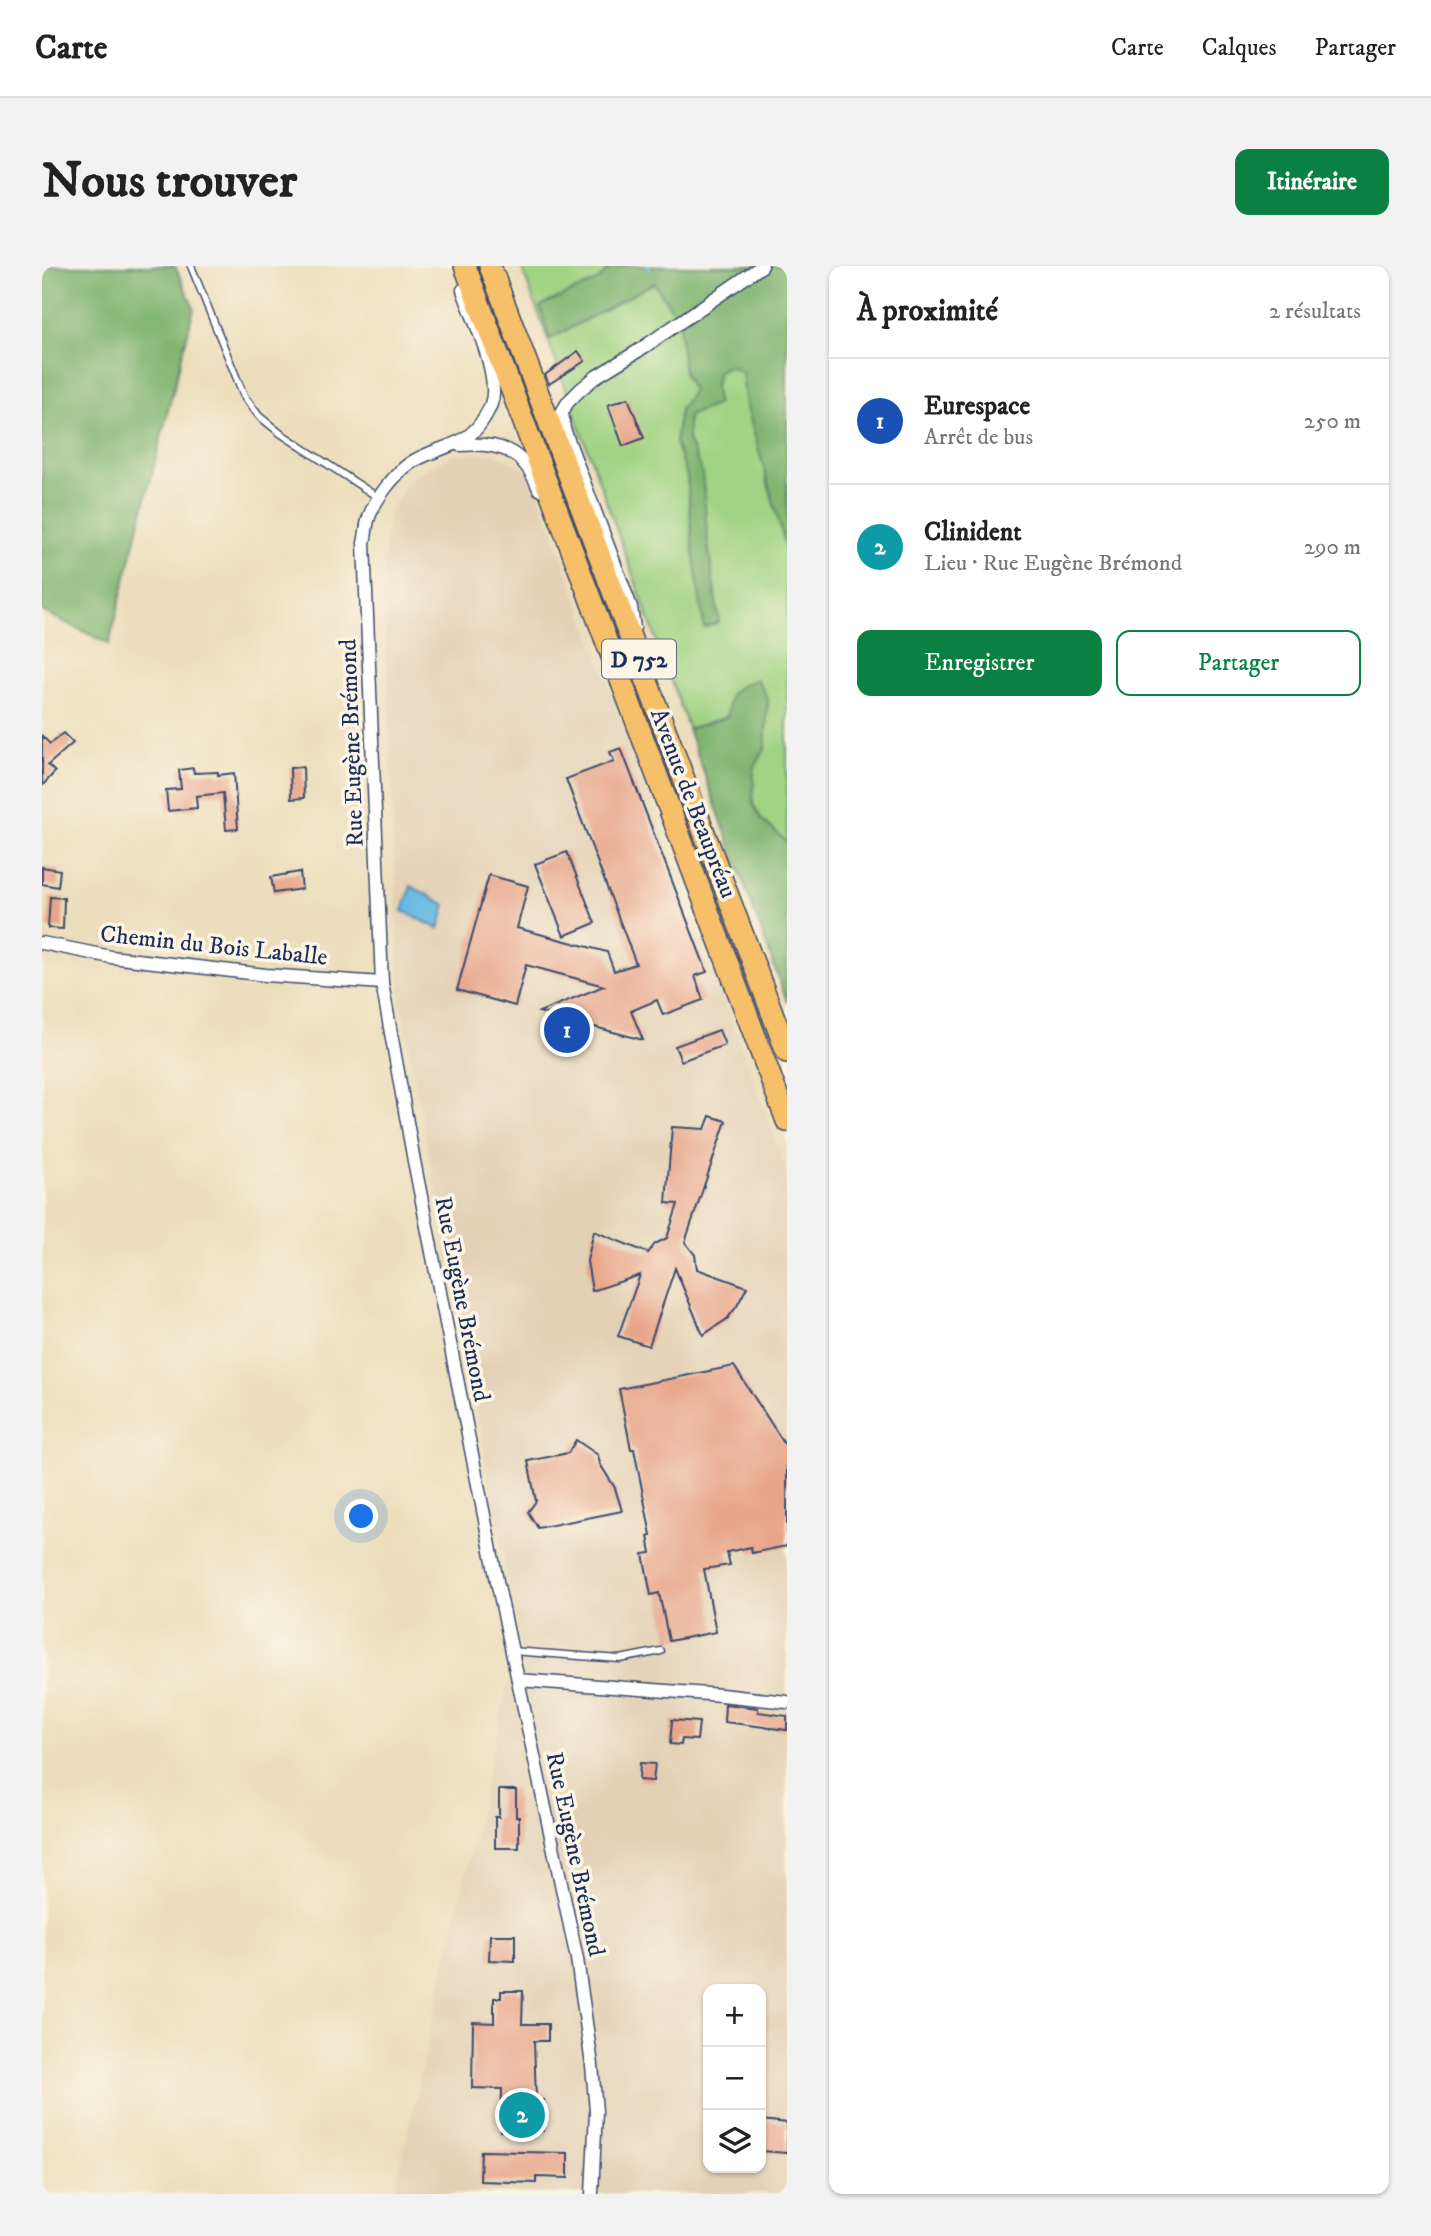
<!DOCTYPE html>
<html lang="fr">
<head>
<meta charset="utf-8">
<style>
  :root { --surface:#fff; --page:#f2f2f2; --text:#222; --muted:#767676; --line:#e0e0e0; --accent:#0b8043 }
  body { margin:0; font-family:"IM FELL DW Pica",serif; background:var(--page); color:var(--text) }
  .controls { position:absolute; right:21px; bottom:21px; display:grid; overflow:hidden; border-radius:14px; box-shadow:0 2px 5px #0004 }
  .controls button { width:63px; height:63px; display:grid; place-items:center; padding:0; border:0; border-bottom:2px solid var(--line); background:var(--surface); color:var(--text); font:35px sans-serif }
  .you { position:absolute; left:320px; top:1251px; width:24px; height:24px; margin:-18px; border:5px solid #fff; border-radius:50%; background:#1a73e8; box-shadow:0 0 0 10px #1a73e833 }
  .badge { display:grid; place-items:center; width:46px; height:46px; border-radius:50%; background:var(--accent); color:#fff; font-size:23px; font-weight:700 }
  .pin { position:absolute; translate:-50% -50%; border:4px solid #fff; box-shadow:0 2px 7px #0006 }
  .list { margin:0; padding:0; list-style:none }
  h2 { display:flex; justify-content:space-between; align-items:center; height:91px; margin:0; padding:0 28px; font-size:30px }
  h2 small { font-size:23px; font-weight:400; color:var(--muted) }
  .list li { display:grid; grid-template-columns:46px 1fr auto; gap:21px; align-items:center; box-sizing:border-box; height:126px; padding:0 28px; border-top:2px solid var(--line) }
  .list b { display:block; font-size:26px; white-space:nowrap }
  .list p { margin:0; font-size:23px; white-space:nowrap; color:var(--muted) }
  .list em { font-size:23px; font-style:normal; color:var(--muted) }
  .actions { display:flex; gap:14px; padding:21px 28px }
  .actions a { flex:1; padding:16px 0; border:2px solid var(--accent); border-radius:14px; text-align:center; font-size:24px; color:var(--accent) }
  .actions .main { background:var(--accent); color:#fff }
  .icon { flex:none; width:38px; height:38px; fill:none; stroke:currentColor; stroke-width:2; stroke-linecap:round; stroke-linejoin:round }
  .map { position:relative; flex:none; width:745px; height:1928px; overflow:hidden; border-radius:14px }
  header { display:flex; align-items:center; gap:42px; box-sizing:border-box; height:98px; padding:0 35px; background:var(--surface); border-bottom:2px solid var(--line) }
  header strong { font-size:33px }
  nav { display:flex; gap:38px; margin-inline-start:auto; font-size:24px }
  .intro { display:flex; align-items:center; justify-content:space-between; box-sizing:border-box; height:168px; padding:0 42px }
  h1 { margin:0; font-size:49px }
  .button { padding:18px 32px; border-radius:14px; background:var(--accent); color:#fff; font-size:24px; font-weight:700 }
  main { display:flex; gap:42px; padding:0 42px }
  aside { flex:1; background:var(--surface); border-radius:14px; box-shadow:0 2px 5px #0004 }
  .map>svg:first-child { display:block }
</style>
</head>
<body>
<header>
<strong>Carte</strong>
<nav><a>Carte</a><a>Calques</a><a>Partager</a></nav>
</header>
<div class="intro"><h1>Nous trouver</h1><a class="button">Itinéraire</a></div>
<main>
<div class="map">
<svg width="745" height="1928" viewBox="0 0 745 1928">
  <rect width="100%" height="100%" fill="#fcf5e5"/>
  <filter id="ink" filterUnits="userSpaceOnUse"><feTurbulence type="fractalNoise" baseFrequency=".0143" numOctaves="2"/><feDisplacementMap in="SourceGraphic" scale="14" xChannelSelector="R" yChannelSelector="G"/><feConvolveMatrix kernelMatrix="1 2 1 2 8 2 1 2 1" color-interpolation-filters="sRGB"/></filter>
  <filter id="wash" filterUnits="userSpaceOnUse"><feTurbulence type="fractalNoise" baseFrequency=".00686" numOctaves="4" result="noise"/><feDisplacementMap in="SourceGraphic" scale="28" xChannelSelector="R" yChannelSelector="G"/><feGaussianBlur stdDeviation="1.57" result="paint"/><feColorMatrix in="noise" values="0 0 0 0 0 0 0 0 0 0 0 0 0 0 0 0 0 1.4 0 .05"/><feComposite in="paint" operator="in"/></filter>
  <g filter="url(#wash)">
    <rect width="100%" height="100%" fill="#ecdebc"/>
    <path fill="#e3d1b6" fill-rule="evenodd" d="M429 187H451L470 196 490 209 745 905V1928H352L466 1416 483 1404 358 734 341 307 347 246 370 211 409 189ZM666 1723H719V1902H666Z"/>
    <path fill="#a0d383" stroke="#5e8170" stroke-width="2" d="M479 0H745V735L483 10Z"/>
    <g fill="#80b571" stroke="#4e7268" stroke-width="2">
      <path d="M0 0H133L152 42 67 378 0 345Z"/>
      <path d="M569 0H745V286L703 134 700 106 687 100 676 105C673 117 672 126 676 138L646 150V174L660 206 666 278 677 356 662 362 651 283 645 210 633 177 638 143 651 124 642 108 637 54 612 17 508 73 498 40 557 14Z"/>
      <path d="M715 413 726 433 723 483 712 503 711 538 720 554 745 576V736L646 463 685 451 688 429 698 420Z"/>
    </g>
    <path fill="#67bae3" stroke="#4174a0" stroke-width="2" d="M369 620 404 639 397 663 361 645Z"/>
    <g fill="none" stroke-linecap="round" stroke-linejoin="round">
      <path stroke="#67bae3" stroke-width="4.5" d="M607 0V2"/>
    </g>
    <g id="blocks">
      <g fill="#e7a589">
        <path d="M536 85 543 95 507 118 503 109Z"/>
        <path d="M586 132 602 172 581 180 566 139Z"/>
        <path d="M21 467 31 477 6 499 13 506 0 520V470L8 478Z"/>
        <path d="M579 482 665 706 653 710 661 734 621 749 615 734 589 745 601 774 497 746 562 720 484 699 473 740 415 724 447 609 486 620 475 662 565 686 572 705 594 698 524 513 572 495 568 486Z"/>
        <path d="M261 501 262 532 249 533 248 502Z"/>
        <path d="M151 502 152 507 176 506V509L192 507 196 563 184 564 181 527 154 530 155 542 126 545 124 524 139 523 137 504Z"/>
        <path d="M525 586 553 657 522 670 493 598Z"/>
        <path d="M0 601 18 604 16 621 0 618Z"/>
        <path d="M258 606 260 623 232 627 229 611Z"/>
        <path d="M8 631 22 632 21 663 6 662Z"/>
        <path d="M677 764 683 779 639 795 633 780Z"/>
        <path d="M668 850 684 855 643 976 653 989 655 1003 705 1021 695 1040 685 1053 661 1069 633 1002 607 1080 576 1070 598 1009 550 1025 545 995 552 965 606 987 613 978 625 972 636 938 624 937 630 861 663 863Z"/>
        <path d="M692 1100 745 1182V1280L710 1287 709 1281 685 1286 688 1299 662 1303 674 1366 627 1375 617 1327 609 1329 601 1288 609 1287 606 1270 609 1269 592 1183H589L577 1123Z"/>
        <path d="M534 1174 556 1189 558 1198 573 1222 580 1245 496 1262 486 1246 494 1235 486 1195 526 1187Z"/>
        <path d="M683 1438 716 1442V1446L745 1450V1464L682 1456Z"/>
        <path d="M630 1454 657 1456 655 1474 640 1473 639 1479 628 1478Z"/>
        <path d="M598 1497 613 1498 611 1515 597 1514Z"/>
        <path d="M457 1524H474V1551H477V1582H453V1551H457Z"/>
        <path d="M448 1669H473V1695L447 1694Z"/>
        <path d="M459 1725H481L480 1758H506V1775H492L494 1834H502L501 1865H459L460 1823 430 1822 431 1756 452 1757V1732H459Z"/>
        <path d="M719 1854 745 1857V1887L719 1885Z"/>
        <path d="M439 1885 526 1887V1912L494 1911V1917L438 1915Z"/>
      </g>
    </g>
  </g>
  <g filter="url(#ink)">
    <use href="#blocks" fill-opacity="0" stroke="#3a496c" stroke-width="2"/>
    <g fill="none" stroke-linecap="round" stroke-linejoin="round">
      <defs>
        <g id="service">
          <path d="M149 0 202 130 217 150 238 167 337 232"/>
          <path d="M470 1385 578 1393 619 1385"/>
        </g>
        <g id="minor">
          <path d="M421 24C431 53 450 91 451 122 452 133 448 143 442 152 426 181 396 180 370 196 354 206 333 233 327 251 324 259 324 269 322 277L340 717 372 895 455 1315 535 1693 550 1799 554 1845 550 1928"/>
          <path d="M417 179C458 176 481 183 497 223"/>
          <path d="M592 362 589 341 522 163 520 146 526 136 539 123 555 110 596 85 720 0"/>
          <path d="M0 677 69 691 224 709 340 717"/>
          <path d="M476 1414 679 1429 745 1436"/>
        </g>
        <g id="trunk">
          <path d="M423 0 745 855"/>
          <path d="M448 0 745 786"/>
        </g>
      </defs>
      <use href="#service" stroke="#3a496c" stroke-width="9"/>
      <use href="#minor" stroke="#3a496c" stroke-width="15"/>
      <use href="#trunk" stroke="#3a496c" stroke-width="24"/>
      <use href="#service" stroke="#fff" stroke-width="6"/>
      <use href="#minor" stroke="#fff" stroke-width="12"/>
      <use href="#trunk" stroke="#f6c06b" stroke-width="21"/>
    </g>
  </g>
  <g text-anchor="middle" stroke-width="7" stroke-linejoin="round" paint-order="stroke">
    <rect fill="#fcf5e5" stroke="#5e6a86" stroke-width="2" x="560" y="373.5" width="74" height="39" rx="5"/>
    <g font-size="23" font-weight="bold" fill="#1b2f5e">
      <text x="597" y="401">D 752</text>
    </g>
    <g font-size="24" fill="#1b2f5e" stroke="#fcf5e5">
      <text transform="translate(309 477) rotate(-92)" y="8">Rue Eugène Brémond</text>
      <text transform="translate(652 537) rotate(69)" y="8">Avenue de Beaupréau</text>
      <text transform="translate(172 679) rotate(6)" y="8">Chemin du Bois Laballe</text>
      <text transform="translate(421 1033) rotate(79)" y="8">Rue Eugène Brémond</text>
      <text transform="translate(534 1588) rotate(78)" y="8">Rue Eugène Brémond</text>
    </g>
  </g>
</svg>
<div class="controls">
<button>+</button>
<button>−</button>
<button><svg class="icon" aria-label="layers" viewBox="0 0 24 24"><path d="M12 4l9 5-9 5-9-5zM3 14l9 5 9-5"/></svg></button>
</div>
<div class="you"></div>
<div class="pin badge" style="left:525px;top:764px;background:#1a4fb4">1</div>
<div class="pin badge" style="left:480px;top:1849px;background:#0f9aa8">2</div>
</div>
<aside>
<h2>À proximité<small>2 résultats</small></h2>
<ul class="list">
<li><span class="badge" style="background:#1a4fb4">1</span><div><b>Eurespace</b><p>Arrêt de bus</p></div><em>250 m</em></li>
<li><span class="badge" style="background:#0f9aa8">2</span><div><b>Clinident</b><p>Lieu · Rue Eugène Brémond</p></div><em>290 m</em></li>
</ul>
<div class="actions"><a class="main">Enregistrer</a><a>Partager</a></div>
</aside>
</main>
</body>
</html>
